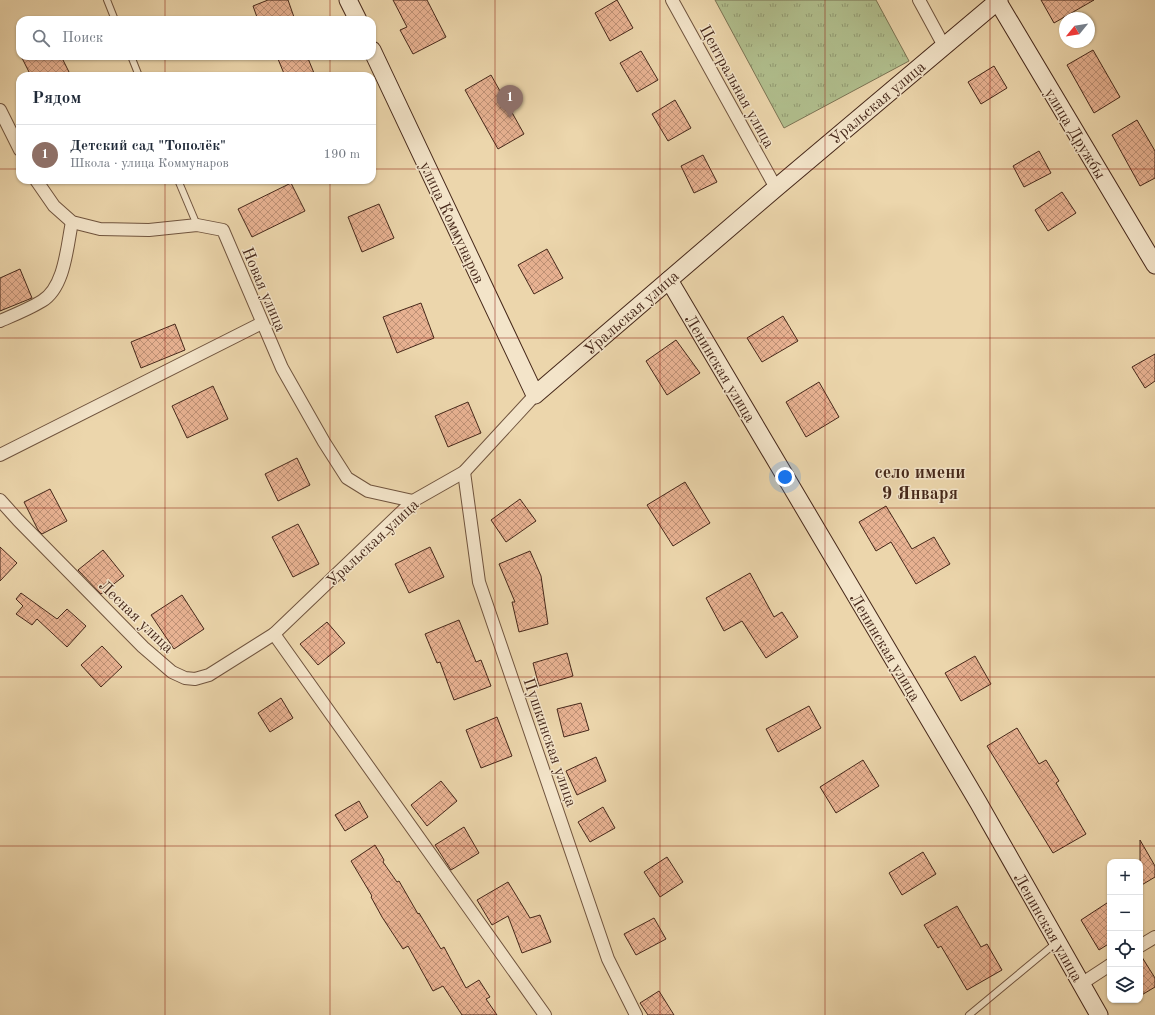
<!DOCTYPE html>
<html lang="ru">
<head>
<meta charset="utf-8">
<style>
  :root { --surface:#fff; --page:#f2f2f3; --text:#1f2937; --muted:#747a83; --line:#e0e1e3; --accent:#2563eb }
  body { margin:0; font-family:"Old Standard TT",serif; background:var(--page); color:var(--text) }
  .controls { position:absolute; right:12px; bottom:12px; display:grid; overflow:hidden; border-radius:8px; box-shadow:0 1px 3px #0004 }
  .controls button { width:36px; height:36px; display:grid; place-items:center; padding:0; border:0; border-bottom:1px solid var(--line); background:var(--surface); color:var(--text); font:20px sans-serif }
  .compass { position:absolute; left:1059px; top:12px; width:36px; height:36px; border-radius:50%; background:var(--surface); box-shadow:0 1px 3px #0004; rotate:240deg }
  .you { position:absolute; left:785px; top:477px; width:14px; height:14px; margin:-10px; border:3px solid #fff; border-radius:50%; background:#1a73e8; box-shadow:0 0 0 6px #1a73e833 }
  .badge { display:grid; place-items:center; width:26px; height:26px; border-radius:50%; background:var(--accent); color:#fff; font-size:13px; font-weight:700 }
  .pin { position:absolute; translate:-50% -33px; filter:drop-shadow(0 1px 2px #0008) }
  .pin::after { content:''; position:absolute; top:21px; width:14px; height:12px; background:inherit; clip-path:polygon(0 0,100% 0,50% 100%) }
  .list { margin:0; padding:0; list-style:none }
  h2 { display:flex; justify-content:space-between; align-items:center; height:52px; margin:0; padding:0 16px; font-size:17px }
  h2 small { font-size:13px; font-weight:400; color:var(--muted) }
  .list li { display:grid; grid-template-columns:26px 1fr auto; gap:12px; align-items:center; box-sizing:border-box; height:60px; padding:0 16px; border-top:1px solid var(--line) }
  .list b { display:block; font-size:15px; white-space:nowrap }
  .list p { margin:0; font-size:13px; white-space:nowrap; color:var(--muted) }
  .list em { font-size:13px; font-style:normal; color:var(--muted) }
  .icon { flex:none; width:22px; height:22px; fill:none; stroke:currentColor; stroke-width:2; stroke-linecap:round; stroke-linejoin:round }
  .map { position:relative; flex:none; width:1155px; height:1015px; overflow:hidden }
  .search { position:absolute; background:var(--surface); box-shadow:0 1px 3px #0004; left:16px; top:16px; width:360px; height:44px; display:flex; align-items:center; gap:10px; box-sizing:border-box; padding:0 14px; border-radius:12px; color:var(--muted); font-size:15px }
  .panel { position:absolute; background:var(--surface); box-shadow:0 1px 3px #0004; left:16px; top:72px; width:360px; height:112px; border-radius:12px }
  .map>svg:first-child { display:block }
</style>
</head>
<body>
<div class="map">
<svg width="1155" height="1015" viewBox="0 0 1155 1015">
  <defs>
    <pattern id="grass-tufts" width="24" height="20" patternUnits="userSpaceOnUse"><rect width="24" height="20" fill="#b1bf8e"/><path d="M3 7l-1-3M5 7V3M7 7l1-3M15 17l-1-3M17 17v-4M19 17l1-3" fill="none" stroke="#929b73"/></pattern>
    <pattern id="building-cross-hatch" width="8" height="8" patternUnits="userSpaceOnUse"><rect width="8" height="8" fill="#e8b292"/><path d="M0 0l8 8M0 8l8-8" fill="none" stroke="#be9176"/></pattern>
  </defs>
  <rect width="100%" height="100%" fill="#ecd6ac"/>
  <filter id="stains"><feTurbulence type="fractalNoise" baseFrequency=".005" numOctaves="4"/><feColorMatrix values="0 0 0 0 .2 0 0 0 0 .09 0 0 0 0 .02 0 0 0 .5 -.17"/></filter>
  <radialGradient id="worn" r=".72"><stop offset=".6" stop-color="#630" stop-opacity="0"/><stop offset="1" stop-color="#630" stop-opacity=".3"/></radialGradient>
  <path fill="url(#grass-tufts)" stroke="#7c7454" d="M715 0H876L909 61 784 128Z"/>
  <g fill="url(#building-cross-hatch)" stroke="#46281a">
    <path d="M268 0H288L295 20H258L253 6Z"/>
    <path d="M393 0H427L446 37 413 54 400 30 407 27Z"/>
    <path d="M617 0 633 28 610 41 595 13Z"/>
    <path d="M1041 0H1094L1054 23Z"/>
    <path d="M1093 50 1120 97 1094 113 1067 65Z"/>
    <path d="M641 51 658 80 637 92 620 63Z"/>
    <path d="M21 56H61L71 76H31Z"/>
    <path d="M285 56H307L314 73 307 76H285L278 59Z"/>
    <path d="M994 66 1007 88 981 104 968 82Z"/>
    <path d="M491 75 524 134 498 149 465 90Z"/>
    <path d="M675 100 691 128 668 141 652 114Z"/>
    <path d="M1137 120 1155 151V178L1140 186 1112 135Z"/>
    <path d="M1039 151 1051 173 1024 187 1013 166Z"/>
    <path d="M703 155 717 182 694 193 681 166Z"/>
    <path d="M291 183 305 211 252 237 238 209Z"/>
    <path d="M1062 192 1076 213 1048 231 1035 210Z"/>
    <path d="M379 204 394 238 362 252 348 217Z"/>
    <path d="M547 249 563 278 534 294 518 265Z"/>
    <path d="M20 269 32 298 0 311V278Z"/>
    <path d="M421 303 434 338 397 353 383 317Z"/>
    <path d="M783 316 798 341 762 362 747 338Z"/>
    <path d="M175 324 185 350 141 368 131 342Z"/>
    <path d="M676 340 700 373 667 395 646 361Z"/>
    <path d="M1155 354V381L1145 388 1132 367Z"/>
    <path d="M819 382 839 417 806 437 786 402Z"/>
    <path d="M213 386 228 419 187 438 172 406Z"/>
    <path d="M468 402 481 433 448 447 435 416Z"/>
    <path d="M297 458 310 485 278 501 265 474Z"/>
    <path d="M685 482 710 523 673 546 647 505Z"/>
    <path d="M50 489 67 521 42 534 38 530 24 502Z"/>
    <path d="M520 499 536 521 506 542 491 520Z"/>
    <path d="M886 506 912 549 934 537 950 564 916 584 891 542 876 551 859 522Z"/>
    <path d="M298 524 319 564 293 577 272 537Z"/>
    <path d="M0 547 17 563 0 581Z"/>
    <path d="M430 547 444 577 409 593 395 564Z"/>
    <path d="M103 550 124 576 101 594 78 570Z"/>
    <path d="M530 551 541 576 548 624 519 632 512 602H515L499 564Z"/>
    <path d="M750 573 774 617 782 612 798 637 766 658 742 621 724 631 706 598Z"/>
    <path d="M21 593 57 619 67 609 86 626 67 647 37 619 32 625 16 614 23 606 16 599Z"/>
    <path d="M182 595 204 629 174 649 151 615Z"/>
    <path d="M459 620 476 662 481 660 491 686 454 700 440 662 437 663 425 634Z"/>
    <path d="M327 622 345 643 318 665 300 644Z"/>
    <path d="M102 646 122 667 101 687 81 665Z"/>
    <path d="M567 653 573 676 539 686 533 663Z"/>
    <path d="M975 656 991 684 961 701 945 673Z"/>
    <path d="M281 698 293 718 270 732 258 713Z"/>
    <path d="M581 703 589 730 564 737 557 709Z"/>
    <path d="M809 706 821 728 778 752 766 729Z"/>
    <path d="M497 717 512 756 481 768 466 730Z"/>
    <path d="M1017 728 1039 764 1046 760 1059 781 1056 783 1086 834 1053 853 987 746Z"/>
    <path d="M596 757 606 781 577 795 566 771Z"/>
    <path d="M863 760 879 786 836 813 820 787Z"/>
    <path d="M441 781 457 801 427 826 411 805Z"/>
    <path d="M359 801 368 817 345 831 335 815Z"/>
    <path d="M603 807 615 828 590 842 578 822Z"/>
    <path d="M464 827 479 853 451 870 435 845Z"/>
    <path d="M1140 840 1155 866V877L1140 886Z"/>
    <path d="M375 845 384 860 383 862 397 882 399 881 418 914 419 913 441 949 444 947 466 988 479 980 490 997 486 999 497 1015H462L443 986 433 991 408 946 403 949 382 917 371 897 372 896 351 861Z"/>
    <path d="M923 852 936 874 902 895 889 873Z"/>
    <path d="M667 857 683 882 660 897 644 872Z"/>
    <path d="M508 882 530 918 540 915 551 942 522 953 508 916 492 925 477 900Z"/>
    <path d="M1110 901V943L1099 950 1081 920Z"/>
    <path d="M957 906 981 947 987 944 1002 970 967 990 941 946 938 948 924 925Z"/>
    <path d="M654 918 666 939 636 955 624 934Z"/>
    <path d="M1140 954 1155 978V987L1140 996Z"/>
    <path d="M659 991 674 1015H648L640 1003Z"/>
  </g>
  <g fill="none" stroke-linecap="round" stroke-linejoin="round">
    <defs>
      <g id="lane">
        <path d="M107 0 115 20"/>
        <path d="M131 56 139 76"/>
        <path d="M178 180 197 225"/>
        <path d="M969 1015 1057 942"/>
      </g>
      <g id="street">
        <path d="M672 0 776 188"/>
        <path d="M919 0 944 46"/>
        <path d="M0 110 20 150"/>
        <path d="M36 180 54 206 72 222 100 229 149 230 197 225 223 230 282 368 324 442 347 478 368 491 413 501"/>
        <path d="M0 321C14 315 29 309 42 301 65 287 67 246 72 222"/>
        <path d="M0 455 262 323"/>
        <path d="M464 472 479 582 608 959 636 1015"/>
        <path d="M0 500 18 520 143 647 172 672 185 678 195 679 209 675 274 634 413 501 464 472 535 395"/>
        <path d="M274 634 545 1015"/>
        <path d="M1140 946 1155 937"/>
        <path d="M1081 984 1110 965"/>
      </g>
      <g id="secondary">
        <path d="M348 0 358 20"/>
        <path d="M998 2 1155 265"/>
        <path d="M372 50 535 395 776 188 999 0"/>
        <path d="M669 280 978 802 1099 1015"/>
      </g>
    </defs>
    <use href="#lane" stroke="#70543e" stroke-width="8"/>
    <use href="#street" stroke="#70543e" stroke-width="14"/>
    <use href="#secondary" stroke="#46281a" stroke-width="19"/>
    <use href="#lane" stroke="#f3e4c9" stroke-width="6"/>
    <use href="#street" stroke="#f3e4c9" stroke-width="12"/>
    <use href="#secondary" stroke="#f3e4c9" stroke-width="17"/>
  </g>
  <path fill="none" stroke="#8f2418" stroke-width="1" stroke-opacity="0.55" d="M165 0V20M330 0V20M495 0V1015M660 0V1015M825 0V1015M990 0V1015M165 56V76M330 56V76M0 169H20M372 169H1155M165 180V1015M330 180V1015M0 338H1155M0 508H1155M0 677H1155M0 846H1155"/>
  <g text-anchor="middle" stroke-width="3" stroke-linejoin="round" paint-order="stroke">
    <g font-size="16" fill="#46281a" stroke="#f3e4c9">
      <text transform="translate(738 86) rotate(61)" y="6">Центральная улица</text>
      <text transform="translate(877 102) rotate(-40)" y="6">Уральская улица</text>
      <text transform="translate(1076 133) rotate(59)" y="6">улица Дружбы</text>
      <text transform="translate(453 222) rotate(65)" y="6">улица Коммунаров</text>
      <text transform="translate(265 289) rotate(67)" y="6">Новая улица</text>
      <text transform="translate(631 312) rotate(-41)" y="6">Уральская улица</text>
      <text transform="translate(721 368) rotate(59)" y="6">Ленинская улица</text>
      <text transform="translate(372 542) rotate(-43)" y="6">Уральская улица</text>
      <text transform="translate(137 616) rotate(44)" y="6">Лесная улица</text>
      <text transform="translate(886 647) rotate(59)" y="6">Ленинская улица</text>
      <text transform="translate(551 742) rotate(71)" y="6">Пушкинская улица</text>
      <text transform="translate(1049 927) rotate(60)" y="6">Ленинская улица</text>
    </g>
    <g font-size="18" font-weight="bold" fill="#46281a" stroke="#f3e4c9">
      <text x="920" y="478">село имени<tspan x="920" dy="21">9 Января</tspan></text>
    </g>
  </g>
  <rect width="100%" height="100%" filter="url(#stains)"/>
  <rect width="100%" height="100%" fill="url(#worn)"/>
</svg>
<div class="controls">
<button>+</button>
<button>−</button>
<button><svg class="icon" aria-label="locate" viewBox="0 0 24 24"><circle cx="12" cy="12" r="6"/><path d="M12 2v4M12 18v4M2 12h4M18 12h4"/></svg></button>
<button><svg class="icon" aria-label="layers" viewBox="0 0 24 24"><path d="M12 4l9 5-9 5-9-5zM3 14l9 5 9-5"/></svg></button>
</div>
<svg class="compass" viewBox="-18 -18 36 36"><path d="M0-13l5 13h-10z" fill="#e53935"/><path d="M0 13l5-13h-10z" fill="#747a83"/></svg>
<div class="you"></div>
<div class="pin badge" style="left:510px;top:118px;background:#8d6e63">1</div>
<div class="search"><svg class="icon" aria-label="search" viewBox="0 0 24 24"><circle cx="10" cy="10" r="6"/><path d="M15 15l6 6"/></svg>Поиск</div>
<section class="panel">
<h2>Рядом<small></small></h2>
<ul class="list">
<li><span class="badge" style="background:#8d6e63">1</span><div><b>Детский сад &quot;Тополёк&quot;</b><p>Школа · улица Коммунаров</p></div><em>190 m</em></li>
</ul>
</section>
</div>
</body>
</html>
